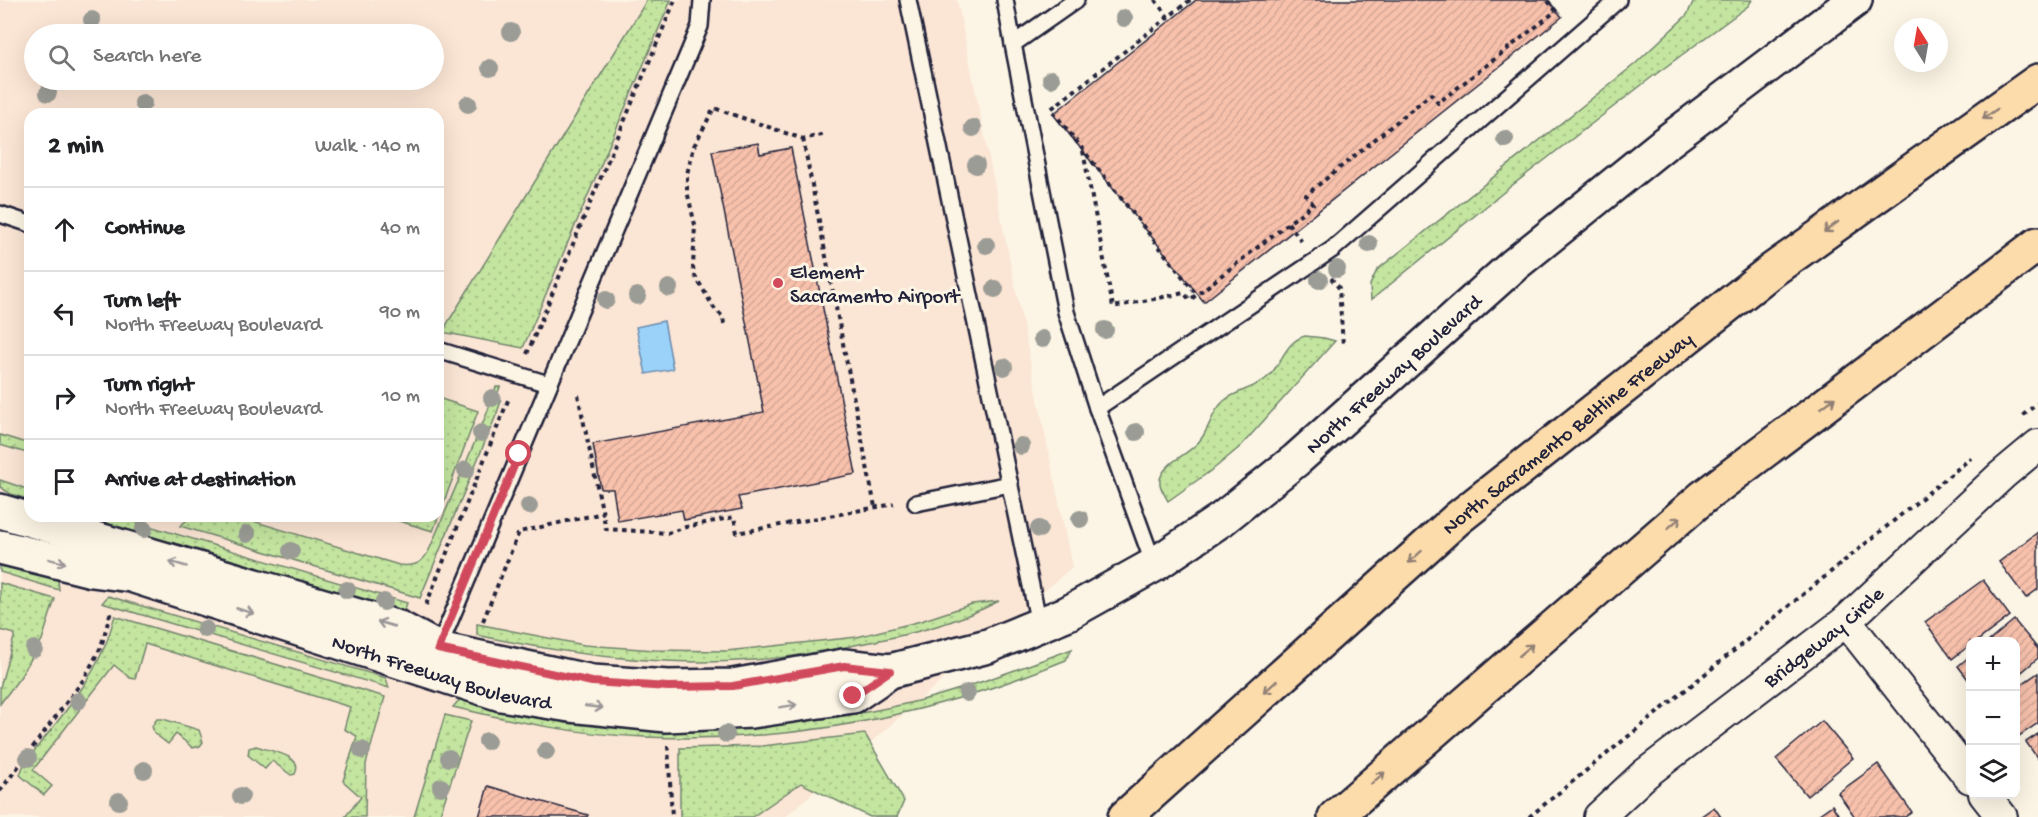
<!DOCTYPE html>
<html lang="en">
<head>
<meta charset="utf-8">
<style>
  :root { --surface:#fff; --page:#f2f2f2; --text:#202124; --muted:#757577; --line:#e0e0e0 }
  body { margin:0; font-family:"Gochi Hand",sans-serif; background:var(--page); color:var(--text) }
  .controls { position:absolute; right:18px; bottom:18px; display:grid; overflow:hidden; border-radius:12px; box-shadow:0 6px 24px #0002 }
  .controls button { width:54px; height:54px; display:grid; place-items:center; padding:0; border:0; border-bottom:2px solid var(--line); background:var(--surface); color:var(--text); font:30px sans-serif }
  .compass { position:absolute; left:1894px; top:18px; width:54px; height:54px; border-radius:50%; background:var(--surface); box-shadow:0 6px 24px #0002; rotate:349deg }
  .stop { position:absolute; width:18px; height:18px; margin:-14px; border:4px solid #d1495b; border-radius:50%; background:#fff }
  .stop.end { background:#d1495b; border-color:#fff; box-shadow:0 2px 6px #0008 }
  .list { margin:0; padding:0; list-style:none }
  h2 { display:flex; justify-content:space-between; align-items:center; height:78px; margin:0; padding:0 24px; font-size:26px }
  h2 small { font-size:20px; font-weight:400; color:var(--muted) }
  .list li { display:grid; grid-template-columns:39px 1fr auto; gap:18px; align-items:center; box-sizing:border-box; height:84px; padding:0 24px; border-top:2px solid var(--line) }
  .list b { display:block; font-size:22px; white-space:nowrap }
  .list p { margin:0; font-size:20px; white-space:nowrap; color:var(--muted) }
  .list em { font-size:20px; font-style:normal; color:var(--muted) }
  .icon { flex:none; width:33px; height:33px; fill:none; stroke:currentColor; stroke-width:2; stroke-linecap:round; stroke-linejoin:round }
  .map { position:relative; flex:none; width:2038px; height:817px; overflow:hidden }
  .search { position:absolute; background:var(--surface); box-shadow:0 6px 24px #0002; left:24px; top:24px; width:420px; height:66px; display:flex; align-items:center; gap:15px; box-sizing:border-box; padding:0 21px; border-radius:33px; color:var(--muted); font-size:22px }
  .panel { position:absolute; background:var(--surface); box-shadow:0 6px 24px #0002; left:24px; top:108px; width:420px; height:414px; border-radius:18px }
  .map>svg:first-child { display:block }
</style>
</head>
<body>
<div class="map">
<svg width="2038" height="817" viewBox="0 0 2038 817">
  <defs>
    <pattern id="grass-dots" width="8" height="8" patternUnits="userSpaceOnUse" patternTransform="scale(1.5)"><rect width="8" height="8" fill="#c3e59f"/><path d="M2 2h.1M6 6h.1" fill="none" stroke="#a7c48a" stroke-width="1.8" stroke-linecap="round"/></pattern>
    <pattern id="building-hatch" width="6" height="6" patternUnits="userSpaceOnUse" patternTransform="scale(1.5)"><rect width="6" height="6" fill="#f8c1ac"/><path d="M-1 1l2-2M0 6l6-6M5 7l2-2" fill="none" stroke="#d4a695"/></pattern>
  </defs>
  <rect width="100%" height="100%" fill="#fcf5e5"/>
  <filter id="ink" filterUnits="userSpaceOnUse"><feTurbulence type="fractalNoise" baseFrequency=".0167" numOctaves="2"/><feDisplacementMap in="SourceGraphic" scale="12" xChannelSelector="R" yChannelSelector="G"/><feConvolveMatrix kernelMatrix="1 2 1 2 8 2 1 2 1" color-interpolation-filters="sRGB"/></filter>
  <g filter="url(#ink)">
    <path fill="#fbe5d4" fill-rule="evenodd" d="M0 0H957L1072 567 785 817H0ZM34 34H434V80H34ZM30 114H438V516H30Z"/>
    <g fill="url(#grass-dots)" stroke="#72846d" stroke-width="1.5">
      <path d="M647 0H671L523 348 442 332Z"/>
      <path d="M1694 0H1752L1748 6 1652 77 1510 187 1371 300 1370 285 1377 270 1635 64 1687 15Z"/>
      <path d="M1305 336 1324 338 1335 341 1241 446 1216 467 1168 501C1164 493 1157 485 1161 476 1169 459 1191 454 1201 439 1210 427 1213 409 1225 400 1238 390 1257 388 1269 376 1282 363 1286 341 1305 336Z"/>
      <path d="M496 387H500L497 395 501 401 497 413 420 598 180 526 192 516H236L399 565C416 567 423 563 430 548L487 413Z"/>
      <path d="M438 398 478 411 433 531 382 516H438Z"/>
      <path d="M0 435 30 444V454L0 445Z"/>
      <path d="M0 480 30 490V500L11 494 0 487Z"/>
      <path d="M81 516H116L407 603 404 612Z"/>
      <path d="M0 562 58 580 59 590 0 572Z"/>
      <path d="M0 583 55 599 42 640 21 676 0 704V687L15 634 0 630Z"/>
      <path d="M108 596 386 678 389 688 102 603Z"/>
      <path d="M999 601C955 624 908 635 860 644 825 651 789 658 753 660 660 667 568 655 477 635V624L584 645 655 650 726 651 857 637 921 621 972 604Z"/>
      <path d="M115 616 385 697 366 764 365 817H345L361 797 343 781 357 736 344 729 350 707 145 644 135 679 130 678 114 665 33 770 52 786 44 795 20 775 24 764C52 727 86 691 104 648 109 638 111 627 115 616Z"/>
      <path d="M1072 649 1066 660C931 716 792 744 645 737 580 735 516 722 453 707L460 699 494 707 729 728C798 724 867 715 933 697 980 684 1026 666 1072 649Z"/>
      <path d="M445 715 471 721 439 817H414Z"/>
      <path d="M157 719H163L199 730 203 742 200 746 193 748 176 734 168 744 154 733 152 726Z"/>
      <path d="M865 734 904 801 897 817H870L801 783 752 817H680V748L762 746Z"/>
      <path d="M256 746C269 751 305 755 295 774L291 775 272 761 265 769 248 755 249 748Z"/>
    </g>
    <path fill="#9bd2fa" stroke="#6b8cae" stroke-width="1.5" d="M664 321 673 369 646 374 636 327Z"/>
    <g fill="url(#building-hatch)" stroke="#22223b" stroke-width="1.5">
      <path d="M1196 0H1548L1562 17 1204 302 1053 114Z"/>
      <path d="M758 143 760 154 791 148 856 474 738 497 742 509 684 520 682 510 618 521 613 489H601L593 444 764 412 712 151Z"/>
      <path d="M2038 532V589L2026 598 1999 562Z"/>
      <path d="M1983 580 2010 616 1976 642H1970V645L1952 659 1925 622Z"/>
      <path d="M2014 620 2038 649V658L2016 677V642H1988Z"/>
      <path d="M1970 656V682L1958 666Z"/>
      <path d="M2038 673V723L2016 738V688Z"/>
      <path d="M1822 721 1853 758 1807 796 1776 759Z"/>
      <path d="M2038 734V759L2026 742Z"/>
      <path d="M1878 764 1912 812 1905 817H1855L1838 793Z"/>
      <path d="M488 786 588 815 587 817H479Z"/>
      <path d="M1832 805 1840 817H1815Z"/>
      <path d="M1714 807 1721 817H1700Z"/>
    </g>
    <g fill="none" stroke-linecap="round" stroke-linejoin="round">
      <defs>
        <g id="service">
          <path d="M908 0 1039 624"/>
          <path d="M1005 0 1013 44"/>
          <path d="M1076 0 1013 44 1066 312 1097 408 1154 565"/>
          <path d="M0 214 30 224"/>
          <path d="M438 350 548 384"/>
          <path d="M1097 408 1333 249 1618 0"/>
          <path d="M916 503 1010 484"/>
          <path d="M438 649 700 26 702 0"/>
        </g>
        <g id="minor">
          <path d="M1846 621 1970 778"/>
          <path d="M1984 794 2002 817"/>
          <path id="s1" d="M1599 817 1645 774 1846 621 2002 475 2038 445"/>
        </g>
        <g id="tertiary">
          <path d="M0 511 399 628 438 649 592 682 668 687 733 686 844 666 890 671"/>
          <path id="s2" d="M0 547 92 570 131 575 501 694 570 705 666 715 752 711 853 696 890 671 988 646 1068 613 1154 565 1222 519 1296 460 1514 265 1664 144 1855 0"/>
        </g>
        <g id="motorway">
          <path id="s3" d="M1125 817 1458 518 1771 271 2038 81"/>
          <path d="M1335 817 1702 498 2038 244"/>
        </g>
      </defs>
      <use href="#service" stroke="#22223b" stroke-width="20"/>
      <use href="#minor" stroke="#22223b" stroke-width="34"/>
      <use href="#tertiary" stroke="#22223b" stroke-width="38"/>
      <use href="#motorway" stroke="#22223b" stroke-width="38"/>
      <g stroke="#22223b" stroke-width="4" stroke-dasharray="4.5 4.5" stroke-linecap="butt">
        <path d="M1155 0 1168 17"/>
        <path d="M1190 0 1051 109 1197 295"/>
        <path d="M803 139 875 507"/>
        <path d="M1083 151 1113 307 1184 293 1190 300 1313 204 1306 195 1431 94 1438 103 1556 11 1547 0"/>
        <path d="M1288 223 1302 242"/>
        <path d="M1331 278 1339 288 1343 345"/>
        <path d="M724 324 723 317 714 308 694 274 693 267 695 225 687 191V174L694 146 714 108 803 139 826 134"/>
        <path d="M527 354 675 0"/>
        <path d="M578 395 606 529 668 533 686 527 734 517 737 533 894 504"/>
        <path d="M2023 415 2038 403"/>
        <path d="M426 605 509 398"/>
        <path d="M483 621 519 532 603 513"/>
        <path d="M668 746 672 817"/>
        <path d="M0 791 84 679 101 647 111 611"/>
        <path d="M1529 817 1971 458"/>
      </g>
      <use href="#service" stroke="#fcf5e5" stroke-width="15"/>
      <use href="#minor" stroke="#fcf5e5" stroke-width="30"/>
      <use href="#tertiary" stroke="#fcf5e5" stroke-width="33"/>
      <use href="#motorway" stroke="#fddcac" stroke-width="33"/>
    </g>
    <g fill="#9a9c95">
      <circle cx="1124" cy="18" r="9"/>
      <circle cx="92" cy="20" r="9"/>
      <circle cx="511" cy="32" r="9"/>
      <circle cx="490" cy="68" r="9"/>
      <circle cx="1051" cy="79" r="9"/>
      <circle cx="48" cy="93" r="9"/>
      <circle cx="143" cy="103" r="9"/>
      <circle cx="468" cy="104" r="9"/>
      <circle cx="973" cy="128" r="9"/>
      <circle cx="1505" cy="139" r="9"/>
      <circle cx="976" cy="165" r="9"/>
      <circle cx="1369" cy="244" r="9"/>
      <circle cx="986" cy="245" r="9"/>
      <circle cx="1337" cy="269" r="9"/>
      <circle cx="1319" cy="280" r="9"/>
      <circle cx="669" cy="288" r="9"/>
      <circle cx="995" cy="289" r="9"/>
      <circle cx="637" cy="296" r="9"/>
      <circle cx="606" cy="300" r="9"/>
      <circle cx="1105" cy="330" r="9"/>
      <circle cx="1042" cy="339" r="9"/>
      <circle cx="1004" cy="367" r="9"/>
      <circle cx="492" cy="398" r="9"/>
      <circle cx="1136" cy="432" r="9"/>
      <circle cx="481" cy="433" r="9"/>
      <circle cx="1021" cy="446" r="9"/>
      <circle cx="466" cy="470" r="9"/>
      <circle cx="529" cy="506" r="9"/>
      <circle cx="1080" cy="519" r="9"/>
      <circle cx="144" cy="529" r="9"/>
      <circle cx="1039" cy="529" r="9"/>
      <circle cx="247" cy="534" r="9"/>
      <circle cx="291" cy="551" r="9"/>
      <circle cx="347" cy="590" r="9"/>
      <circle cx="384" cy="602" r="9"/>
      <circle cx="205" cy="629" r="9"/>
      <circle cx="34" cy="649" r="9"/>
      <circle cx="967" cy="693" r="9"/>
      <circle cx="78" cy="701" r="9"/>
      <circle cx="726" cy="734" r="9"/>
      <circle cx="487" cy="741" r="9"/>
      <circle cx="362" cy="750" r="9"/>
      <circle cx="546" cy="751" r="9"/>
      <circle cx="28" cy="758" r="9"/>
      <circle cx="449" cy="758" r="9"/>
      <circle cx="144" cy="770" r="9"/>
      <circle cx="441" cy="787" r="9"/>
      <circle cx="241" cy="796" r="9"/>
      <circle cx="119" cy="801" r="9"/>
    </g>
    <defs><path id="oneway-shaft" d="M-6 0H5M1.5-3L5.5 0L1.5 3" fill="none" stroke-width="1.6" stroke-linecap="round" stroke-linejoin="round" transform="scale(1.5)"/></defs>
    <g stroke="#907f74">
      <use href="#oneway-shaft" transform="translate(1990 114) rotate(145)"/>
      <use href="#oneway-shaft" transform="translate(1831 227) rotate(144)"/>
      <use href="#oneway-shaft" transform="translate(1828 403) rotate(-37)"/>
      <use href="#oneway-shaft" transform="translate(1674 523) rotate(-41)"/>
      <use href="#oneway-shaft" transform="translate(1415 557) rotate(138)"/>
      <use href="#oneway-shaft" transform="translate(1526 650) rotate(-41)"/>
      <use href="#oneway-shaft" transform="translate(1270 687) rotate(138)"/>
      <use href="#oneway-shaft" transform="translate(1378 778) rotate(-41)"/>
    </g>
    <g stroke="#9a9698">
      <use href="#oneway-shaft" transform="translate(57 561) rotate(14)"/>
      <use href="#oneway-shaft" transform="translate(178 564) rotate(-164)"/>
      <use href="#oneway-shaft" transform="translate(245 611) rotate(18)"/>
      <use href="#oneway-shaft" transform="translate(386 624) rotate(-164)"/>
      <use href="#oneway-shaft" transform="translate(788 706) rotate(-9)"/>
      <use href="#oneway-shaft" transform="translate(594 707) rotate(6)"/>
    </g>
  </g>
  <g fill="none" stroke-linecap="round" stroke-linejoin="round" filter="url(#ink)">
    <path stroke="#d1495b" stroke-width="8" d="M519 454 438 649 592 682 668 687 733 686 844 666 890 671 853 696"/>
  </g>
  <circle fill="#d1495b" stroke="#fcf5e5" stroke-width="2" cx="778" cy="283" r="6"/>
  <g text-anchor="middle" stroke-width="6" stroke-linejoin="round" paint-order="stroke">
    <g font-size="21" fill="#22223b" stroke="#fcf5e5" text-anchor="start">
      <text x="790" y="278">Element<tspan x="790" dy="24">Sacramento Airport</tspan></text>
    </g>
    <g font-size="21" fill="#22223b" stroke="#fcf5e5">
      <text dy="7" stroke="none"><textPath href="#s2" startOffset="1515">North Freeway Boulevard</textPath></text>
      <text dy="7" stroke="none"><textPath href="#s3" startOffset="586">North Sacramento Beltline Freeway</textPath></text>
      <text dy="7" stroke="none"><textPath href="#s1" startOffset="288">Bridgeway Circle</textPath></text>
      <text dy="7" stroke="none"><textPath href="#s2" startOffset="460">North Freeway Boulevard</textPath></text>
    </g>
  </g>
</svg>
<div class="controls">
<button>+</button>
<button>−</button>
<button><svg class="icon" aria-label="layers" viewBox="0 0 24 24"><path d="M12 4l9 5-9 5-9-5zM3 14l9 5 9-5"/></svg></button>
</div>
<svg class="compass" viewBox="-18 -18 36 36"><path d="M0-13l5 13h-10z" fill="#e53935"/><path d="M0 13l5-13h-10z" fill="#757577"/></svg>
<div class="stop" style="left:519px;top:454px"></div>
<div class="stop end" style="left:853px;top:696px"></div>
<div class="search"><svg class="icon" aria-label="search" viewBox="0 0 24 24"><circle cx="10" cy="10" r="6"/><path d="M15 15l6 6"/></svg>Search here</div>
<section class="panel">
<h2>2 min<small>Walk · 140 m</small></h2>
<ul class="list">
<li><svg class="icon" aria-label="ahead" viewBox="0 0 24 24"><path d="M12 20V5M6 11l6-6 6 6"/></svg><div><b>Continue</b></div><em>40 m</em></li>
<li><svg class="icon" aria-label="left" viewBox="0 0 24 24"><path d="M17 20v-9H6M10 6l-5 5 5 5"/></svg><div><b>Turn left</b><p>North Freeway Boulevard</p></div><em>90 m</em></li>
<li><svg class="icon" aria-label="right" viewBox="0 0 24 24"><path d="M7 20v-9h11M14 6l5 5-5 5"/></svg><div><b>Turn right</b><p>North Freeway Boulevard</p></div><em>10 m</em></li>
<li><svg class="icon" aria-label="arrive" viewBox="0 0 24 24"><path d="M6 21V4h12l-3 4 3 4H6"/></svg><div><b>Arrive at destination</b></div></li>
</ul>
</section>
</div>
</body>
</html>
